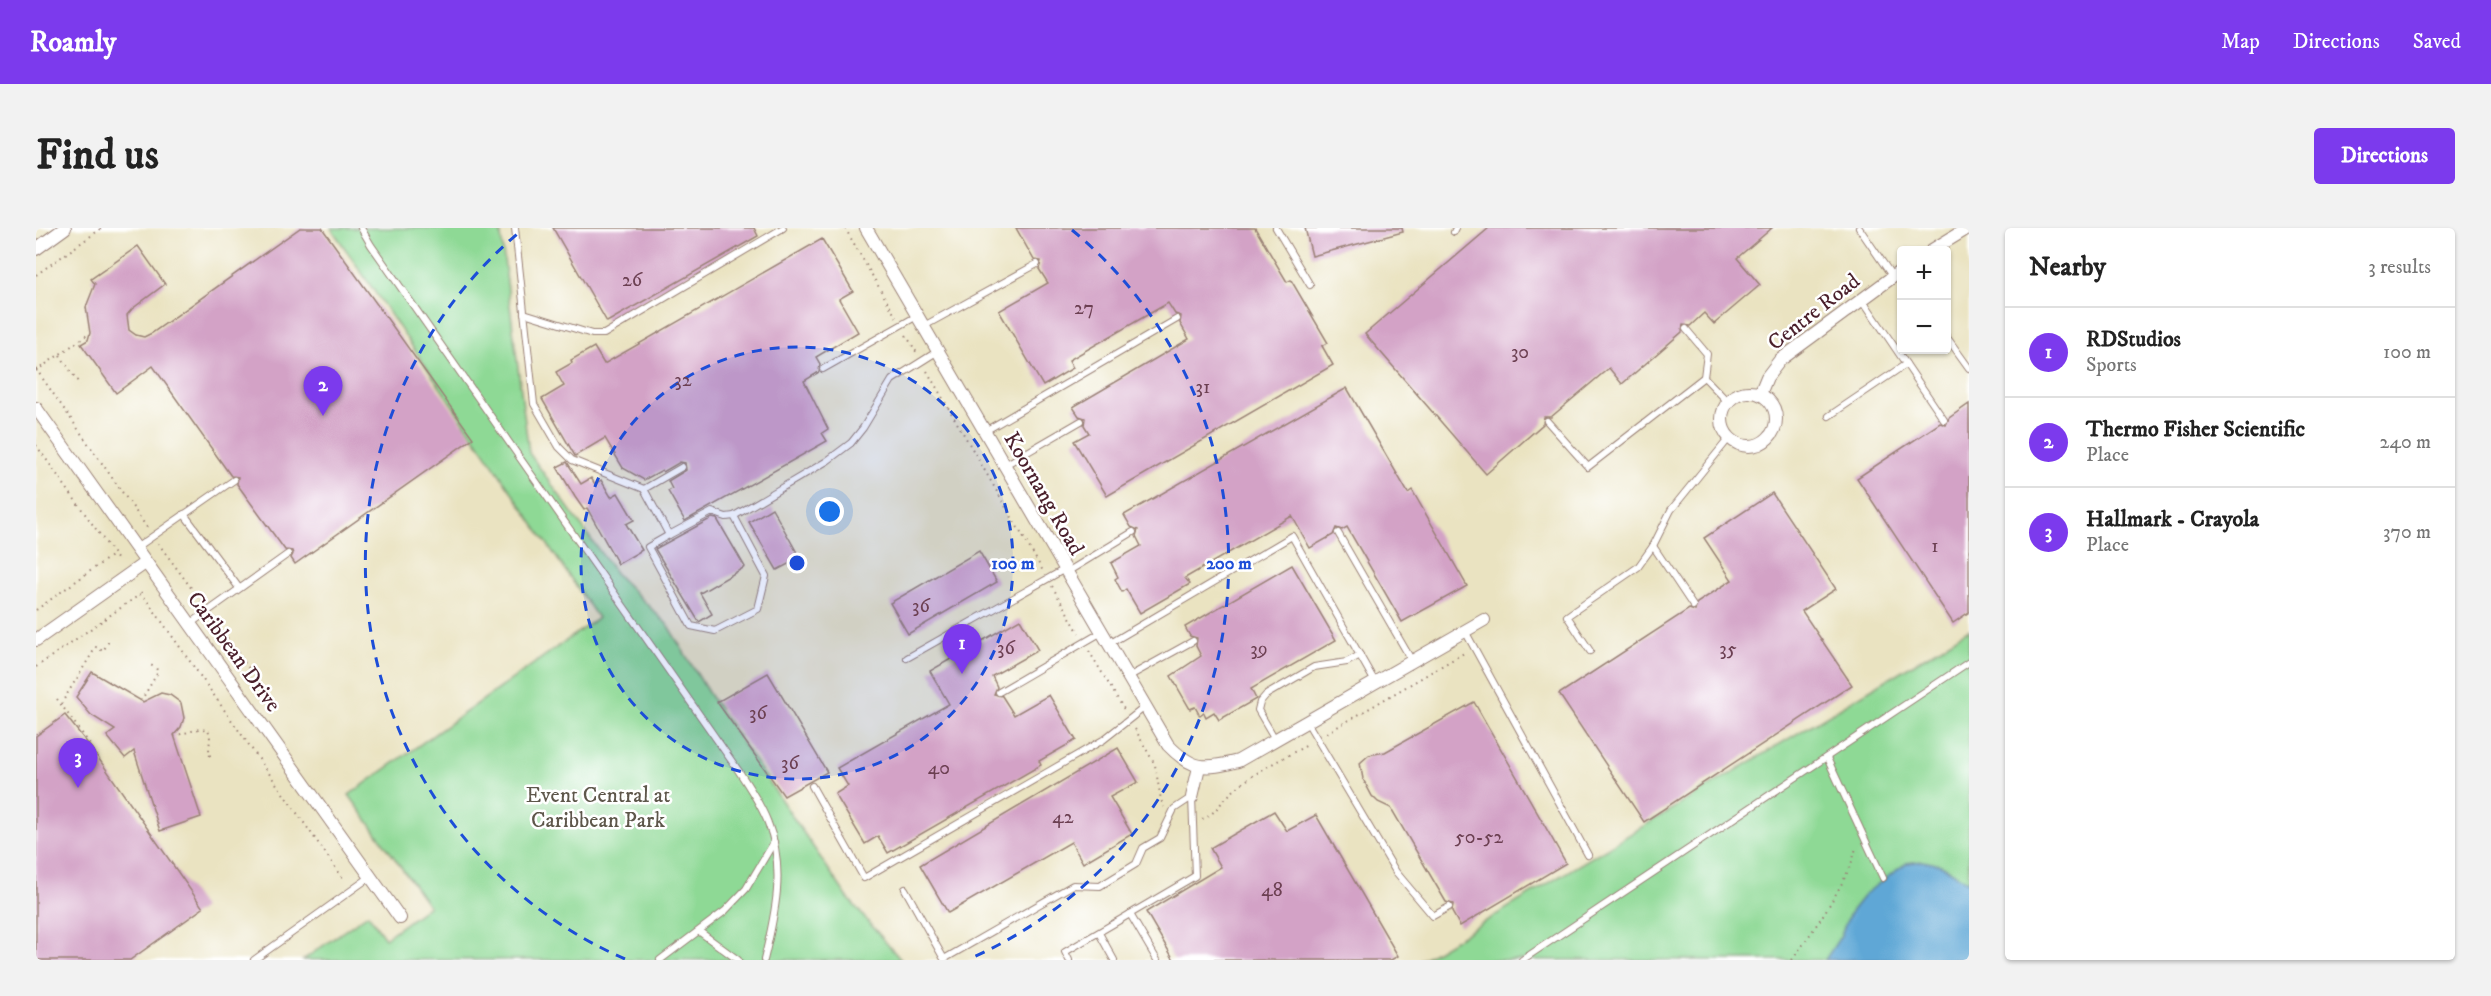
<!DOCTYPE html>
<html lang="en">
<head>
<meta charset="utf-8">
<style>
  :root { --surface:#fff; --page:#f2f2f2; --text:#222; --muted:#767676; --line:#e0e0e0; --accent:#7c3aed }
  body { margin:0; font-family:"IM FELL DW Pica",serif; background:var(--page); color:var(--text) }
  .controls { position:absolute; right:18px; top:18px; display:grid; overflow:hidden; border-radius:6px; box-shadow:0 2px 4px #0004 }
  .controls button { width:54px; height:54px; display:grid; place-items:center; padding:0; border:0; border-bottom:2px solid var(--line); background:var(--surface); color:var(--text); font:30px sans-serif }
  .you { position:absolute; left:794px; top:284px; width:21px; height:21px; margin:-15px; border:4px solid #fff; border-radius:50%; background:#1a73e8; box-shadow:0 0 0 9px #1a73e833 }
  .badge { display:grid; place-items:center; width:39px; height:39px; border-radius:50%; background:var(--accent); color:#fff; font-size:20px; font-weight:700 }
  .pin { position:absolute; translate:-50% -50px; filter:drop-shadow(0 2px 3px #0008) }
  .pin::after { content:''; position:absolute; top:32px; width:21px; height:18px; background:inherit; clip-path:polygon(0 0,100% 0,50% 100%) }
  .list { margin:0; padding:0; list-style:none }
  h2 { display:flex; justify-content:space-between; align-items:center; height:78px; margin:0; padding:0 24px; font-size:26px }
  h2 small { font-size:20px; font-weight:400; color:var(--muted) }
  .list li { display:grid; grid-template-columns:39px 1fr auto; gap:18px; align-items:center; box-sizing:border-box; height:90px; padding:0 24px; border-top:2px solid var(--line) }
  .list b { display:block; font-size:22px; white-space:nowrap }
  .list p { margin:0; font-size:20px; white-space:nowrap; color:var(--muted) }
  .list em { font-size:20px; font-style:normal; color:var(--muted) }
  .map { position:relative; flex:none; width:1933px; height:732px; overflow:hidden; border-radius:6px }
  header { display:flex; align-items:center; gap:36px; box-sizing:border-box; height:84px; padding:0 30px; background:var(--accent); color:#fff }
  header strong { font-size:28px }
  nav { display:flex; gap:33px; margin-inline-start:auto; font-size:21px }
  .intro { display:flex; align-items:center; justify-content:space-between; box-sizing:border-box; height:144px; padding:0 36px }
  h1 { margin:0; font-size:42px }
  .button { padding:15px 27px; border-radius:6px; background:var(--accent); color:#fff; font-size:21px; font-weight:700 }
  main { display:flex; gap:36px; padding:0 36px }
  aside { flex:1; background:var(--surface); border-radius:6px; box-shadow:0 2px 4px #0004 }
  .map>svg:first-child { display:block }
</style>
</head>
<body>
<header>
<strong>Roamly</strong>
<nav><a>Map</a><a>Directions</a><a>Saved</a></nav>
</header>
<div class="intro"><h1>Find us</h1><a class="button">Directions</a></div>
<main>
<div class="map">
<svg width="1933" height="732" viewBox="0 0 1933 732">
  <rect width="100%" height="100%" fill="#fff"/>
  <filter id="ink" filterUnits="userSpaceOnUse"><feTurbulence type="fractalNoise" baseFrequency=".0167" numOctaves="2"/><feDisplacementMap in="SourceGraphic" scale="12" xChannelSelector="R" yChannelSelector="G"/><feConvolveMatrix kernelMatrix="1 2 1 2 8 2 1 2 1" color-interpolation-filters="sRGB"/></filter>
  <filter id="wash" filterUnits="userSpaceOnUse"><feTurbulence type="fractalNoise" baseFrequency=".008" numOctaves="4" result="noise"/><feDisplacementMap in="SourceGraphic" scale="24" xChannelSelector="R" yChannelSelector="G"/><feGaussianBlur stdDeviation="1.35" result="paint"/><feColorMatrix in="noise" values="0 0 0 0 0 0 0 0 0 0 0 0 0 0 0 0 0 1.4 0 .05"/><feComposite in="paint" operator="in"/></filter>
  <g filter="url(#wash)">
    <rect width="100%" height="100%" fill="#eae3c1"/>
    <g fill="#8ed995" stroke="#6c7c60" stroke-width="1.5">
      <path d="M295 0H464L493 225 580 346 631 396 673 466 812 670 865 732H267L332 686 349 710 393 678 313 567 562 390Z"/>
      <path d="M1933 401V732H1385L1905 419Z"/>
    </g>
    <path fill="#5fa7d6" stroke="#546380" stroke-width="1.5" d="M1887 633 1905 637 1933 654V732H1789L1804 709 1814 685 1829 666 1870 635Z"/>
    <g id="blocks">
      <g fill="#d3a2c6">
        <path d="M264 0H286L437 210 259 336 255 330 257 326 256 323 249 322 201 256 202 249 195 248 117 138 80 165 45 116 52 112 54 105 50 79 59 56 55 51 102 18 129 56 96 81 91 87 93 102 100 107 108 109 116 105Z"/>
        <path d="M517 0H718L722 8 571 94Z"/>
        <path d="M980 0H1219L1251 54 1255 52 1292 115 1286 118 1297 137 1071 268 1038 213 1053 205 1048 197 1049 190 1043 188 1037 179 1153 111 1144 95 1145 88 1139 86 1132 75 1033 132 1037 140 1007 158 963 83 1012 55 1003 41 1005 33 998 32Z"/>
        <path d="M1269 0H1366L1367 4 1276 28Z"/>
        <path d="M1453 0H1736L1701 30 1724 57 1678 96 1668 85 1654 98 1647 97 1646 104 1586 156 1573 140 1515 189H1508L1507 196 1450 246 1329 106Z"/>
        <path d="M786 11 817 63 803 71 822 104 780 129 784 136 783 144 768 153 792 201 786 205 791 213 649 293 632 263 636 261 632 253 650 242 649 235 644 234 627 244 626 242 608 252 587 240 569 210 539 228 506 171 528 158 520 144 536 135 535 132 558 119 568 136Z"/>
        <path d="M1311 160 1372 265 1376 262 1431 358 1366 394 1311 299 1306 302 1300 300 1297 307 1274 320 1256 288 1149 350 1154 356 1104 385 1090 361 1086 364 1079 351 1082 349 1075 335 1105 318 1100 308 1102 302 1095 299 1088 287Z"/>
        <path d="M1933 176V384L1917 395 1821 250 1904 195 1910 197 1913 190Z"/>
        <path d="M531 234 545 256 555 250 559 256 565 252 575 269 582 265 598 292 590 296 606 322 582 336 551 280 548 282 539 269 521 239Z"/>
        <path d="M1736 265 1800 361 1766 383 1816 457 1608 594 1523 466 1653 381 1659 383 1661 375 1696 352 1668 310Z"/>
        <path d="M736 280 764 330 741 342 713 294Z"/>
        <path d="M676 290 681 291 709 339 664 365 676 386 663 394 619 321Z"/>
        <path d="M943 323 961 354 872 406 854 375Z"/>
        <path d="M1256 337 1300 412 1215 461 1220 471 1183 492 1178 484 1170 489 1168 485 1164 488 1159 479 1154 481 1135 448 1165 428 1160 418 1161 410 1154 408 1149 399Z"/>
        <path d="M984 391 1002 422 956 448 961 459 958 466 966 468 978 487 1013 467 1040 512 1003 533 1005 537 852 625 842 608 829 616 799 566 812 558 801 540 913 476 894 443Z"/>
        <path d="M56 444 107 474 125 465 134 467 145 475 148 490 145 499 138 507 165 589 124 603 98 523 89 530 71 508 79 502 55 487 40 469Z"/>
        <path d="M732 445 791 544 748 568 681 474Z"/>
        <path d="M1438 474 1530 635 1424 698 1416 684 1417 676 1410 674 1355 580 1342 574 1336 568 1327 551 1324 535 1333 527 1349 524Z"/>
        <path d="M29 487 56 521 167 680 94 732H0V508Z"/>
        <path d="M1082 520 1102 554 1074 569 1096 606 1047 635 1035 614 912 685 884 637Z"/>
        <path d="M1238 583 1251 603 1280 587 1362 728 1355 732H1138L1110 684 1185 639 1174 620Z"/>
      </g>
    </g>
  </g>
  <g filter="url(#ink)">
    <use href="#blocks" fill-opacity="0" stroke="#9a8176" stroke-width="1.5"/>
    <g fill="none" stroke-linecap="round" stroke-linejoin="round">
      <defs>
        <g id="lane">
          <path d="M325 0 335 17 702 542C713 559 725 576 732 595 750 640 739 687 728 732"/>
          <path d="M479 0 498 176 523 219 536 232 608 261 633 307 676 284 690 289 698 288 791 233 815 215 827 200 856 152 902 123"/>
          <path d="M1240 0 1274 57"/>
          <path d="M1823 0 1856 48"/>
          <path d="M1418 4 1420 0"/>
          <path d="M1826 71 1908 192"/>
          <path d="M488 85 556 106H568L747 0"/>
          <path d="M888 98 1001 36"/>
          <path d="M1910 108 1933 140"/>
          <path d="M787 141 881 88"/>
          <path d="M1668 149 1692 174"/>
          <path d="M1793 188 1870 136"/>
          <path d="M1511 193 1552 239 1668 149 1671 126 1650 101"/>
          <path d="M949 203 1141 91"/>
          <path d="M969 237 1045 193"/>
          <path d="M608 261 646 239"/>
          <path d="M148 286 203 360"/>
          <path d="M1302 305 1376 433"/>
          <path d="M633 307 612 319 655 398 679 403 722 381 730 348 698 288"/>
          <path d="M1617 318 1657 378"/>
          <path d="M100 320 198 252"/>
          <path d="M1031 344 1097 304"/>
          <path d="M154 396 252 326"/>
          <path d="M1429 403 1552 627"/>
          <path d="M1073 416 1256 308 1339 454"/>
          <path d="M1554 423 1531 388 1602 339 1617 318 1635 282 1694 209"/>
          <path d="M871 430 1029 341"/>
          <path d="M1092 449 1157 413"/>
          <path d="M963 464 1066 404"/>
          <path d="M1271 494 1360 644 1397 688 1413 679"/>
          <path d="M1239 511 1222 482 1224 474 1230 467 1278 439 1311 434 1324 427"/>
          <path d="M1791 530 1847 650"/>
          <path d="M776 558 828 650 1067 512 1109 479"/>
          <path d="M869 661 908 731 1037 657 1064 658 1100 636 1107 620 1124 610 1138 581 1156 569"/>
          <path d="M1094 686 1121 732"/>
          <path d="M664 704 702 732"/>
          <path d="M1063 705 1078 732"/>
          <path d="M218 732 334 649"/>
          <path d="M624 732 689 683 710 661 738 614"/>
          <path d="M1033 732 1029 724 1159 648 1156 569"/>
          <path d="M1486 732 1933 434"/>
        </g>
        <g id="street">
          <path d="M830 0 1132 517C1156 542 1169 542 1202 533L1448 392"/>
          <path d="M0 21 29 0"/>
          <path d="M1896 22 1932 0"/>
          <circle cx="1713" cy="191" r="27"/>
          <path d="M1724 166 1731 149 1744 132 1866 42"/>
          <path d="M0 180 364 690"/>
          <path d="M0 412 109 335"/>
          <path d="M1156 569 1163 539"/>
        </g>
      </defs>
      <use href="#lane" stroke="#9a8176" stroke-width="8"/>
      <use href="#street" stroke="#9a8176" stroke-width="14"/>
      <g stroke="#9a8176" stroke-width="2" stroke-dasharray="1.5 4.5" stroke-linecap="butt">
        <path d="M809 0 860 89"/>
        <path d="M0 47 66 0"/>
        <path d="M870 107 881 125"/>
        <path d="M24 127 44 157"/>
        <path d="M0 141 112 301"/>
        <path d="M0 143 54 105"/>
        <path d="M891 143 1007 343"/>
        <path d="M0 217 82 332"/>
        <path d="M122 315 167 376"/>
        <path d="M1016 358 1043 405"/>
        <path d="M105 364 309 653"/>
        <path d="M0 382 78 326"/>
        <path d="M177 390 219 449"/>
        <path d="M1053 423 1089 483"/>
        <path d="M0 439 106 365"/>
        <path d="M21 471 56 519"/>
        <path d="M105 473 122 444 120 440 113 436"/>
        <path d="M25 476 60 419 67 423 73 413"/>
        <path d="M1099 501 1119 537 1125 572 1128 579"/>
        <path d="M1291 505 1428 425"/>
        <path d="M138 508 163 501 172 502C177 511 170 521 175 530"/>
        <path d="M1166 591C1177 588 1182 578 1190 570 1213 546 1244 532 1273 516"/>
        <path d="M1756 732C1774 707 1817 647 1820 618"/>
      </g>
      <use href="#lane" stroke="#fff" stroke-width="6"/>
      <use href="#street" stroke="#fff" stroke-width="12"/>
    </g>
  </g>
  <circle cx="761" cy="335" r="216" fill="#1d4ed8" fill-opacity=".12"/>
  <g fill="none" stroke="#1d4ed8" stroke-width="3" stroke-dasharray="10 8">
    <circle cx="761" cy="335" r="216"/>
    <path d="M589 731A432 432 0 0 1 486 2M1036 2A432 432 0 0 1 933 731"/>
  </g>
  <g text-anchor="middle" stroke-width="5" stroke-linejoin="round" paint-order="stroke">
    <g font-size="20" fill="#6c4052">
      <text x="596" y="58">26</text>
      <text x="1048" y="86">27</text>
      <text x="1484" y="130">30</text>
      <text x="647" y="158">32</text>
      <text x="1167" y="165">31</text>
      <text x="1899" y="324">1</text>
      <text x="885" y="384">36</text>
      <text x="970" y="426">36</text>
      <text x="1223" y="427">39</text>
      <text x="1692" y="427">35</text>
      <text x="722" y="491">36</text>
      <text x="754" y="541">36</text>
      <text x="903" y="546">40</text>
      <text x="1027" y="595">42</text>
      <text x="1443" y="615">50-52</text>
      <text x="1236" y="668">48</text>
    </g>
    <g font-size="22" fill="#4a1f2b" stroke="#fff">
      <text transform="translate(1777 83) rotate(-38)" y="8">Centre Road</text>
      <text transform="translate(1009 265) rotate(60)" y="8">Koornang Road</text>
      <text transform="translate(199 423) rotate(54)" y="8">Caribbean Drive</text>
    </g>
    <g font-size="22" fill="#5e574b" stroke="#fff">
      <text x="562" y="574">Event Central at<tspan x="562" dy="25">Caribbean Park</tspan></text>
    </g>
  </g>
  <circle cx="761" cy="335" r="9" fill="#1d4ed8" stroke="#fff" stroke-width="3"/>
  <g font-size="18" text-anchor="middle" font-weight="bold" fill="#1d4ed8" stroke="#fff" stroke-width="5" stroke-linejoin="round" paint-order="stroke">
    <text x="977" y="341">100 m</text>
    <text x="1193" y="341">200 m</text>
  </g>
</svg>
<div class="controls">
<button>+</button>
<button>−</button>
</div>
<div class="you"></div>
<div class="pin badge" style="left:926px;top:446px">1</div>
<div class="pin badge" style="left:287px;top:188px">2</div>
<div class="pin badge" style="left:42px;top:560px">3</div>
</div>
<aside>
<h2>Nearby<small>3 results</small></h2>
<ul class="list">
<li><span class="badge">1</span><div><b>RDStudios</b><p>Sports</p></div><em>100 m</em></li>
<li><span class="badge">2</span><div><b>Thermo Fisher Scientific</b><p>Place</p></div><em>240 m</em></li>
<li><span class="badge">3</span><div><b>Hallmark - Crayola</b><p>Place</p></div><em>370 m</em></li>
</ul>
</aside>
</main>
</body>
</html>
